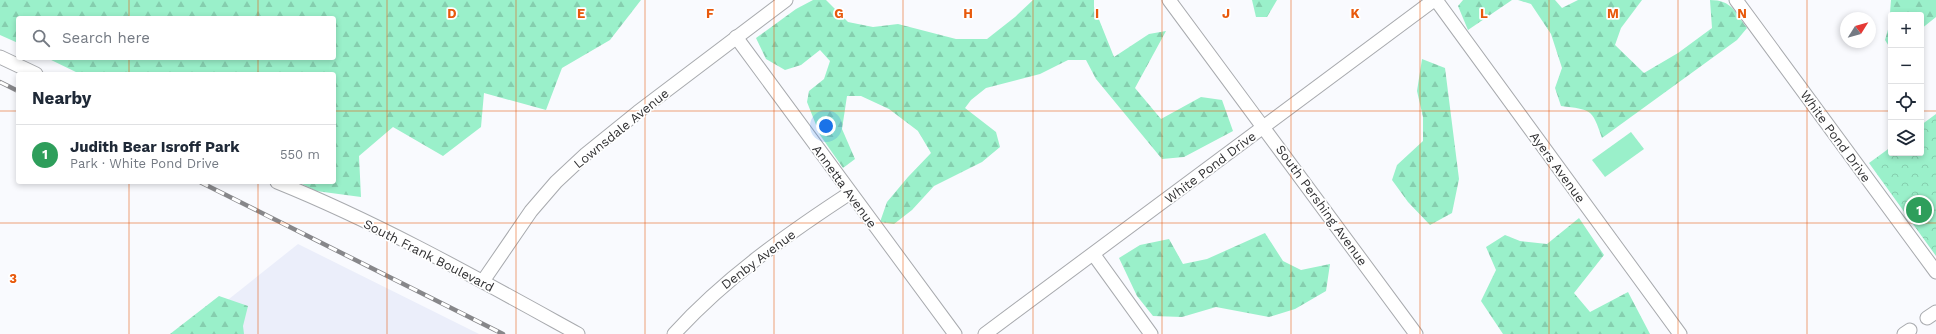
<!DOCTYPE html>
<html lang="en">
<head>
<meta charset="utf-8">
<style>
  :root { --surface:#fff; --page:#f6f6f7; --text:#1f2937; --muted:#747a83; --line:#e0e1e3; --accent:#0f766e }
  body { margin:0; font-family:"Work Sans",sans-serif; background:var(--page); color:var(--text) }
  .controls { position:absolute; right:12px; top:12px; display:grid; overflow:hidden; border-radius:4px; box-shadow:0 2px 6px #0003 }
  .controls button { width:36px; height:36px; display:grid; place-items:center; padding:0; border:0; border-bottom:1px solid var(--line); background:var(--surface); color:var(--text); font:20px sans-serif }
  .compass { position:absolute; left:1840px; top:12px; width:36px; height:36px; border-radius:50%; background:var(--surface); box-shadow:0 2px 6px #0003; rotate:53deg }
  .you { position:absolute; left:826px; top:126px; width:14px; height:14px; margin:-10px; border:3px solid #fff; border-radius:50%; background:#1a73e8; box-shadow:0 0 0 6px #1a73e833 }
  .badge { display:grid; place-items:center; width:26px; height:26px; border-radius:50%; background:var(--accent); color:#fff; font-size:13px; font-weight:700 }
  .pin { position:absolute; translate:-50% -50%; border:2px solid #fff; box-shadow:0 1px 4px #0006 }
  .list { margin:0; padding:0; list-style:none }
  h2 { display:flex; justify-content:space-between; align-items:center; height:52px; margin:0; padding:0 16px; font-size:17px }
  h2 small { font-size:13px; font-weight:400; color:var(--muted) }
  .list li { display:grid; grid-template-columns:26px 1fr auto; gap:12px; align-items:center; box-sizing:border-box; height:60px; padding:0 16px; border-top:1px solid var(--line) }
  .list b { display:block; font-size:15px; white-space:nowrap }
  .list p { margin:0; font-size:13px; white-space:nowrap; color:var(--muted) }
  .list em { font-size:13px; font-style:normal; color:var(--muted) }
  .icon { flex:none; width:22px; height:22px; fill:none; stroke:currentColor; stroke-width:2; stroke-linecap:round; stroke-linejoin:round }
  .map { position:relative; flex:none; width:1936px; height:334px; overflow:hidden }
  .search { position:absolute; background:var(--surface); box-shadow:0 2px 6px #0003; left:16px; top:16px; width:320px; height:44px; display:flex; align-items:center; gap:10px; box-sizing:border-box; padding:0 14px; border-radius:4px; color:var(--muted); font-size:15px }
  .panel { position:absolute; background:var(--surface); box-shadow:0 2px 6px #0003; left:16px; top:72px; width:320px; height:112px; border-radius:4px }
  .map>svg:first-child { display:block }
</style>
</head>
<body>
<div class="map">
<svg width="1936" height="334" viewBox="0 0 1936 334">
  <defs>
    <pattern id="forest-firs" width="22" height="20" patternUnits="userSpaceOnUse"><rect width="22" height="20" fill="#9af0ca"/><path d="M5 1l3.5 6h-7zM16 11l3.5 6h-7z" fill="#85ceae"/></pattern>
    <pattern id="park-crowns" width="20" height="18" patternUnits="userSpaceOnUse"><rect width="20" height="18" fill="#9af0ca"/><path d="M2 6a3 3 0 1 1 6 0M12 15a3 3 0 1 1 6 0" fill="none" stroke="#85ceae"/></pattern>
  </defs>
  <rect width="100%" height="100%" fill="#f9fafe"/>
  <path fill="#ebeefa" d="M298 244 479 334H185Z"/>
  <path fill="#9af0ca" d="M1631 132 1644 149 1605 177 1592 160Z"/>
  <g fill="url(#forest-firs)">
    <path d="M0 0H641L610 40 562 68 546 110 484 93 481 127 443 156 393 127 359 156 361 197 316 191 298 182H334V74H80L47 58H334V18H18V43L0 35Z"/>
    <path d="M813 0H826L848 22 873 27 898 24 956 39H987L1015 17 1033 0H1094V7L1114 57 1149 34 1166 31 1135 88 1161 119 1201 97 1222 100 1233 131 1184 157 1162 159 1096 79 1086 60H1068L1040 74 986 88 971 100 965 108 996 132 1000 147 982 162 934 186 912 210 894 224 880 222 887 202 908 177 931 153 918 131 889 109 861 96H847L842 129 855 159 843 168 820 135 807 102 809 91 824 79 830 61 820 50 801 65 785 70 766 59 756 38 796 9Z"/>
    <path d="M1252 0H1277L1267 17H1256Z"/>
    <path d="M1463 0H1512L1468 30 1458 6Z"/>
    <path d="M1518 0H1555L1562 8 1578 0H1642L1621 28 1615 45 1644 73 1678 53 1712 28 1710 0C1732 0 1735 12 1747 28L1737 40 1602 138C1592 108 1591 110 1561 106L1555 88 1562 68 1551 34 1531 4Z"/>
    <path d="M1891 0H1936V17L1921 29V15H1891L1890 48 1885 40 1889 26Z"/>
    <path d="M1422 59 1445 68 1459 179 1452 213 1430 225 1408 202 1392 180 1397 165 1423 141V117L1417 91Z"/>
    <path d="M1579 218 1604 255 1574 293 1590 312 1628 292 1650 334H1503L1481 301 1496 270 1486 247 1505 235 1520 241 1547 244Z"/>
    <path d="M1265 233 1283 261 1301 270 1330 264 1326 291 1295 309 1269 317 1216 307 1182 317 1153 316 1137 296 1119 258 1140 245 1169 239 1183 264 1207 259Z"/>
    <path d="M219 296 248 306 243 326 244 334H170Z"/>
  </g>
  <path fill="url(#park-crowns)" d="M1936 114V256L1869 163 1891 147V153H1921V125Z"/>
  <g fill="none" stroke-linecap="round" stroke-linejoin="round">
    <defs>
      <g id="minor">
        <path d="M1169 0 1416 334"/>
        <path d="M1436 0 1680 334"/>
        <path d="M1736 0 1936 272"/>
        <path d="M736 37 955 334"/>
        <path d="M0 57 36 74"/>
        <path d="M277 182C381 224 480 280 578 334"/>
        <path d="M1094 255 1151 334"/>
        <path d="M483 281 531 211 556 182 586 154 638 112 786 0"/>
        <path d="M1927 318 1936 312"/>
        <path d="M674 334C724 279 787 234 850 193"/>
        <path d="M985 334 1434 0"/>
        <path d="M1904 334 1910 330"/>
      </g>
    </defs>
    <use href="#minor" stroke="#a8aaae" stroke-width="15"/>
    <use href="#minor" stroke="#fff" stroke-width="13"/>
    <defs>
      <g id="rail">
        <path d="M0 82 18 91"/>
        <path d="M200 182 503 334"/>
      </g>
    </defs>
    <use href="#rail" stroke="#87878a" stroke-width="4.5"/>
    <use href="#rail" stroke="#fff" stroke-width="3" stroke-dasharray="9" stroke-linecap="butt"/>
  </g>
  <path fill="none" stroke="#e8590c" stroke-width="1" stroke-opacity="0.55" d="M129 0V18M258 0V18M387 0V334M516 0V334M645 0V334M774 0V334M903 0V334M1033 0V334M1162 0V334M1291 0V334M1420 0V334M1549 0V334M1678 0V334M1807 0V334M129 58V74M258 58V74M0 111H18M334 111H1891M1921 111H1936M129 182V334M258 182V334M0 223H1936"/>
  <g text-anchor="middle" stroke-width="3.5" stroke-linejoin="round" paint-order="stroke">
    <g font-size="13" fill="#313133" stroke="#fff">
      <text transform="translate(621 128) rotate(-39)" y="5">Lownsdale Avenue</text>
      <text transform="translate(1836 136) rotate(54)" y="5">White Pond Drive</text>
      <text transform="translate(1210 167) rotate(-37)" y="5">White Pond Drive</text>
      <text transform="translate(1558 167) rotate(54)" y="5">Ayers Avenue</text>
      <text transform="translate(845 186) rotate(54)" y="5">Annetta Avenue</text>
      <text transform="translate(1322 205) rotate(54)" y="5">South Pershing Avenue</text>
      <text transform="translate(429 255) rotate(27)" y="5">South Frank Boulevard</text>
      <text transform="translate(758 259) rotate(-37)" y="5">Denby Avenue</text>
    </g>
  </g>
  <g font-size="13" text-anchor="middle" font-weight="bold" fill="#e8590c" stroke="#fff" stroke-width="3.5" stroke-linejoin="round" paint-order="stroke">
    <text x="452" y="18">D</text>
    <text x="581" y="18">E</text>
    <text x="710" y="18">F</text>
    <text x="839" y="18">G</text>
    <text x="968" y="18">H</text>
    <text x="1097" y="18">I</text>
    <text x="1226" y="18">J</text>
    <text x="1355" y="18">K</text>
    <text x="1484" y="18">L</text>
    <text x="1613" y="18">M</text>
    <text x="1742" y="18">N</text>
    <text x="13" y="283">3</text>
  </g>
</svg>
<div class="controls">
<button>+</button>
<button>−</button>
<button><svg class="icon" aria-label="locate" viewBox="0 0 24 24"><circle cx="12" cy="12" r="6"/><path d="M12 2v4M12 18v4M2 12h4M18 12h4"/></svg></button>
<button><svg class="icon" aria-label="layers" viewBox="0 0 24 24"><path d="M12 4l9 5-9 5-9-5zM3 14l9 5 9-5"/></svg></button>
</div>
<svg class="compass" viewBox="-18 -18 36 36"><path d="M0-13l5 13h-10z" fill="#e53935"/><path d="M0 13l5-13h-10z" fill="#747a83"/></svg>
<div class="you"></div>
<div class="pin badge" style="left:1919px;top:210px;background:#2e9e5b">1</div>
<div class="search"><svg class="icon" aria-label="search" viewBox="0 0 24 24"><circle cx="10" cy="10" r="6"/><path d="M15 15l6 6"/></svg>Search here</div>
<section class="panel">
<h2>Nearby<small></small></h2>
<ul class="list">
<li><span class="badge" style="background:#2e9e5b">1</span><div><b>Judith Bear Isroff Park</b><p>Park · White Pond Drive</p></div><em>550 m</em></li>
</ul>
</section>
</div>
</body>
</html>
